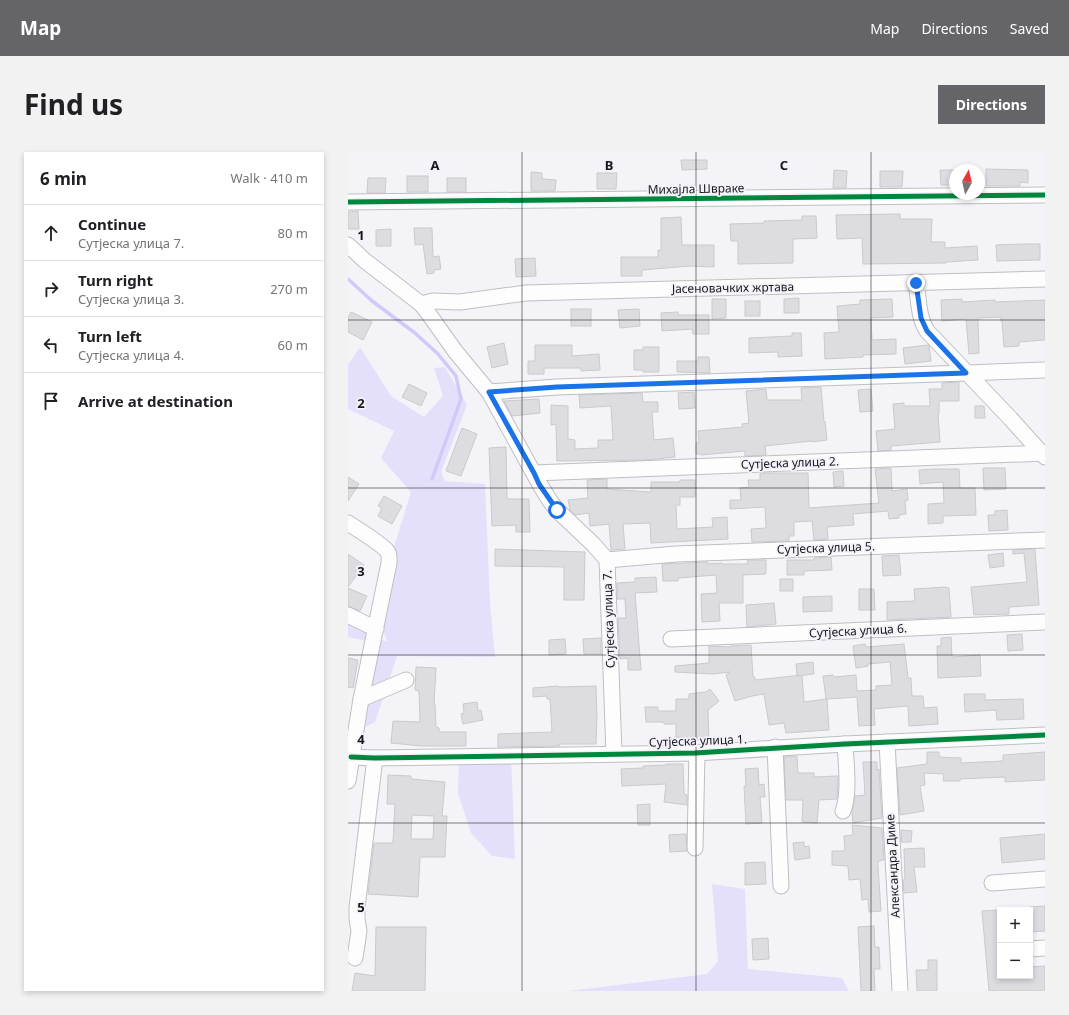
<!DOCTYPE html>
<html lang="en">
<head>
<meta charset="utf-8">
<style>
  :root { --surface:#fff; --page:#f2f2f2; --text:#202124; --muted:#757577; --line:#e0e0e0; --accent:#656468 }
  body { margin:0; font-family:"Noto Sans",sans-serif; background:var(--page); color:var(--text) }
  .controls { position:absolute; right:12px; bottom:12px; display:grid; overflow:hidden; border-radius:0px; box-shadow:0 2px 6px #0003 }
  .controls button { width:36px; height:36px; display:grid; place-items:center; padding:0; border:0; border-bottom:1px solid var(--line); background:var(--surface); color:var(--text); font:20px sans-serif }
  .compass { position:absolute; left:601px; top:12px; width:36px; height:36px; border-radius:50%; background:var(--surface); box-shadow:0 2px 6px #0003; rotate:8deg }
  .stop { position:absolute; width:12px; height:12px; margin:-9px; border:3px solid #1a73e8; border-radius:50%; background:#fff }
  .stop.end { background:#1a73e8; border-color:#fff; box-shadow:0 1px 4px #0008 }
  .list { margin:0; padding:0; list-style:none }
  h2 { display:flex; justify-content:space-between; align-items:center; height:52px; margin:0; padding:0 16px; font-size:17px }
  h2 small { font-size:13px; font-weight:400; color:var(--muted) }
  .list li { display:grid; grid-template-columns:26px 1fr auto; gap:12px; align-items:center; box-sizing:border-box; height:56px; padding:0 16px; border-top:1px solid var(--line) }
  .list b { display:block; font-size:15px; white-space:nowrap }
  .list p { margin:0; font-size:13px; white-space:nowrap; color:var(--muted) }
  .list em { font-size:13px; font-style:normal; color:var(--muted) }
  .icon { flex:none; width:22px; height:22px; fill:none; stroke:currentColor; stroke-width:2; stroke-linecap:round; stroke-linejoin:round }
  .map { position:relative; flex:none; width:697px; height:839px; overflow:hidden; border-radius:0px }
  header { display:flex; align-items:center; gap:24px; box-sizing:border-box; height:56px; padding:0 20px; background:var(--accent); color:#fff }
  header strong { font-size:19px }
  nav { display:flex; gap:22px; margin-inline-start:auto; font-size:14px }
  .intro { display:flex; align-items:center; justify-content:space-between; box-sizing:border-box; height:96px; padding:0 24px }
  h1 { margin:0; font-size:28px }
  .button { padding:10px 18px; border-radius:0px; background:var(--accent); color:#fff; font-size:14px; font-weight:700 }
  main { display:flex; gap:24px; padding:0 24px }
  aside { flex:1; background:var(--surface); border-radius:0px; box-shadow:0 2px 6px #0003 }
  .map>svg:first-child { display:block }
</style>
</head>
<body>
<header>
<strong>Map</strong>
<nav><a>Map</a><a>Directions</a><a>Saved</a></nav>
</header>
<div class="intro"><h1>Find us</h1><a class="button">Directions</a></div>
<main>
<aside>
<h2>6 min<small>Walk · 410 m</small></h2>
<ul class="list">
<li><svg class="icon" aria-label="ahead" viewBox="0 0 24 24"><path d="M12 20V5M6 11l6-6 6 6"/></svg><div><b>Continue</b><p>Сутјеска улица 7.</p></div><em>80 m</em></li>
<li><svg class="icon" aria-label="right" viewBox="0 0 24 24"><path d="M7 20v-9h11M14 6l5 5-5 5"/></svg><div><b>Turn right</b><p>Сутјеска улица 3.</p></div><em>270 m</em></li>
<li><svg class="icon" aria-label="left" viewBox="0 0 24 24"><path d="M17 20v-9H6M10 6l-5 5 5 5"/></svg><div><b>Turn left</b><p>Сутјеска улица 4.</p></div><em>60 m</em></li>
<li><svg class="icon" aria-label="arrive" viewBox="0 0 24 24"><path d="M6 21V4h12l-3 4 3 4H6"/></svg><div><b>Arrive at destination</b></div></li>
</ul>
</aside>
<div class="map">
<svg width="697" height="839" viewBox="0 0 697 839">
  <rect width="100%" height="100%" fill="#f4f4f8"/>
  <g fill="#e4e0fb">
    <path d="M12 195 43 244 76 265 95 244 86 216 97 215 119 253 93 320 97 329 137 332 142 450 147 505 49 504 27 570 8 580 25 490 0 485V469L39 490 31 463 41 411 63 340 33 306 46 279 0 257V213Z"/>
    <path d="M163 603 167 707 144 704 123 681 110 641 111 604Z"/>
    <path d="M364 732 397 737 400 817 494 826 501 839H220L359 822 370 809Z"/>
  </g>
  <g fill="none" stroke-linecap="round" stroke-linejoin="round">
    <path stroke="#d1c9f9" stroke-width="3.5" d="M0 127 24 149 67 181 90 202 108 224 113 247 84 327"/>
  </g>
  <g fill="#dddce0" stroke="#cacacd" fill-rule="evenodd">
    <path d="M333 8H359V17L334 18Z"/>
    <path d="M638 17 680 18V31L672 30V34H638Z"/>
    <path d="M486 18 499 19 498 36H485Z"/>
    <path d="M592 18H607V33H593Z"/>
    <path d="M532 19H555L554 35H532Z"/>
    <path d="M183 20 194 21V27L208 28 207 39H183Z"/>
    <path d="M249 21H269L268 37H249Z"/>
    <rect x="59" y="24" width="21" height="16"/>
    <path d="M20 26H38L37 41H19Z"/>
    <rect x="99" y="26" width="19" height="14"/>
    <path d="M10 59 11 77H0V60Z"/>
    <path d="M552 62V67H584L583 90H597V96L629 94 630 108 598 110V111L515 112 514 86 489 87 488 63Z"/>
    <path d="M454 64H468L469 86 445 87V111L390 112V89H383L382 72 416 71V69L454 68Z"/>
    <path d="M333 65 334 93H366V115L342 114 294 118V124H273V105H310V98H313V66Z"/>
    <path d="M66 76H84L85 105 91 104 93 117 86 118V121L79 122 75 92 67 93Z"/>
    <path d="M43 77V94H28V78Z"/>
    <path d="M675 92H692V108L649 109 648 93Z"/>
    <path d="M187 106 188 124 168 125 167 107Z"/>
    <path d="M451 146V161H436V147Z"/>
    <path d="M364 147H378V166L364 167Z"/>
    <path d="M544 147 545 165 523 166 524 188 548 187V202L515 203V205L477 207 476 181 491 180 489 154 512 152V148Z"/>
    <path d="M614 147V150L647 148V150L697 148V188L671 190V194L656 195 654 169H653V165L630 166 631 201 621 202 618 167 594 169 593 148Z"/>
    <rect x="397" y="149" width="15" height="15"/>
    <rect x="223" y="157" width="20" height="17"/>
    <path d="M291 157 292 174 272 176 270 158Z"/>
    <path d="M3 160 24 170 15 188 0 180V166Z"/>
    <path d="M330 160V163H361V182H345L344 177 314 179 313 161Z"/>
    <path d="M444 181H453L454 204 430 205V200L401 201V186L444 184Z"/>
    <path d="M156 191 160 212 144 216 139 195Z"/>
    <path d="M187 193H224V204L251 202 252 218 233 219V216H196V222H180V209H187Z"/>
    <path d="M580 193 581 194 583 209 557 212 555 196Z"/>
    <path d="M295 195H311V220H295V218H286V198H295Z"/>
    <path d="M350 205H361L362 221 329 220V209H350Z"/>
    <path d="M611 230V249H591V262H590L592 290 543 294V298L530 299 528 279 547 277 545 252 556 251V254H582L581 237H594V231Z"/>
    <path d="M61 232 79 241 73 254 54 245Z"/>
    <path d="M473 235 476 270 477 269 479 288 464 290V289L417 294 418 303 397 304V299L353 303V302H348V291H351L350 279 395 275 394 272 401 271 398 239 418 237 419 248H454L453 236Z"/>
    <path d="M523 237 525 259 512 260 510 238Z"/>
    <path d="M346 240 347 256 331 257 330 241Z"/>
    <path d="M294 241 295 250H310V260H304L306 288 325 286 327 305 299 308 209 309 208 272 203 273V253L220 254V287L227 288V297L250 296V288H265L263 254 232 256 231 243Z"/>
    <path d="M191 247 192 261 164 264 156 249Z"/>
    <path d="M627 254H636L637 266H627Z"/>
    <path d="M114 276 129 282 113 324 98 319Z"/>
    <path d="M158 295 159 347H181L182 380H168V373L144 374 141 296Z"/>
    <path d="M543 316 544 339 559 337 560 348 557 349 558 362 551 363V366L541 367 540 359 505 362 506 373 479 375 480 387 466 388 464 369 446 370V384H441V389L404 390 403 377 418 376 417 355 382 357V348H393L392 336 401 335 400 328H412V321H460L461 356 531 351 527 317Z"/>
    <path d="M635 316H657L658 337 636 338Z"/>
    <path d="M587 317H611L612 336H627L628 363 595 364V371L580 372V352L596 351 595 330 572 332 571 318Z"/>
    <path d="M495 319 496 334 486 335 485 320Z"/>
    <path d="M0 325 11 332 0 349Z"/>
    <path d="M259 327V337L303 340V330H332V328H347V345H332V353H328L329 377 365 375 364 366 379 365 380 387 303 391 302 371 275 372 277 397 263 398 261 372 242 374 241 361 227 363 222 358 220 348 240 346 239 328Z"/>
    <path d="M36 344 54 354 44 372 30 364 34 356 30 354Z"/>
    <path d="M659 358 660 378 641 379 640 363H647V359Z"/>
    <path d="M147 397 237 400 236 448H216V415L147 414Z"/>
    <path d="M687 397 691 453 661 455V462L626 463 623 435 679 430 676 401 665 402V398Z"/>
    <path d="M655 401 656 414 642 416 640 403Z"/>
    <path d="M0 402 16 413 0 435Z"/>
    <path d="M551 403 553 423 535 424 534 404Z"/>
    <path d="M483 405 484 418 456 419V423H439V408H466V406Z"/>
    <path d="M399 408H418V422L395 423V451H371L372 469 354 470 353 442 369 441 368 423 330 426V429H315L314 412 360 410V412L374 411V412H400Z"/>
    <path d="M308 425 309 440 287 441 293 518H280V506L272 507 270 466H278L277 447H269V431L287 430V426Z"/>
    <rect x="432" y="427" width="13" height="12"/>
    <path d="M597 435 601 436 603 465 539 468V450L567 449 566 437Z"/>
    <path d="M0 436 19 444 12 459 0 454Z"/>
    <path d="M511 437H526L527 458H511Z"/>
    <path d="M484 444V459L455 460V445Z"/>
    <path d="M426 451 428 472 399 475 398 453Z"/>
    <path d="M674 482 675 498 660 499 659 483Z"/>
    <path d="M603 485 604 505 632 503 633 524 590 526 589 494H593V486Z"/>
    <path d="M253 486V502H236L235 487Z"/>
    <path d="M217 487 218 502 201 503V488Z"/>
    <path d="M517 492 518 495 556 492 560 526H563L564 544H575L576 556 589 555 590 572 561 574 560 554 526 557 527 573 511 574 509 545 479 547 481 578 438 581 436 571 421 573 416 542 404 544 387 549 378 523 382 520 364 522 327 520V514L361 511V494L382 495V494L403 493 405 525H407V528L454 523 456 550 478 547 475 524 485 523 486 525 508 523 509 539 528 538V534L544 533 542 510 520 512V514L508 516 505 494Z"/>
    <path d="M0 506 10 508 5 536 0 535Z"/>
    <path d="M465 510 466 522 449 524 448 512Z"/>
    <path d="M68 515 88 516 86 552H87L88 575 91 576V580H118V594H74L43 591 45 569 72 570 71 539 67 538Z"/>
    <path d="M210 534V535L248 534 249 564 248 592H211L212 594 150 595V582L204 580 202 547H199V544L185 545V536Z"/>
    <path d="M362 537 371 549 360 558 361 587 347 588V586L328 585V572H316V570H298L297 555H310V559H328V547H341V542L358 540Z"/>
    <path d="M616 542H637V548L675 547 676 567 649 568 648 558 617 560Z"/>
    <path d="M129 550 130 559 133 558 135 568 115 572 113 562 116 561 115 552Z"/>
    <path d="M579 600H591V605L613 606V611L655 609V603L697 600V628L657 630V625L612 627V629H595L596 622 576 621 577 633 572 634 576 659 552 663 549 616 579 612Z"/>
    <path d="M449 604 450 621H466V625L490 624 489 647 471 648 469 671 454 670 455 648H438L436 605Z"/>
    <path d="M515 610H529V618L531 617 534 666 505 671 504 660 507 644 517 643Z"/>
    <path d="M318 612H335L336 642 339 643V653L316 650 318 632 274 634 273 617 295 616V614L318 613Z"/>
    <path d="M410 616 411 633 416 632 417 645H412L414 671 398 672 396 634H398L397 617Z"/>
    <path d="M40 623 63 624V627L97 630 94 664H99L97 705H72L70 745 20 742 26 691H45L47 652H39ZM64 663 86 664 85 687H63Z"/>
    <path d="M302 652V673H290L289 653Z"/>
    <path d="M504 673 534 676 536 708 530 709V715L533 759 521 760 520 747 514 748 512 727 501 728 500 714 484 713V699H497L496 684 505 683Z"/>
    <path d="M553 678 564 679 563 690H553Z"/>
    <path d="M338 682 339 699 322 700 321 683Z"/>
    <path d="M697 682V707L654 711 652 686Z"/>
    <path d="M456 690V695L461 694 462 706 447 708 445 691Z"/>
    <path d="M576 696 577 715H566L569 740 556 741 555 728H557L556 697Z"/>
    <path d="M417 710 418 732 397 733V711Z"/>
    <path d="M697 754V779L682 780V755Z"/>
    <path d="M652 758V824H682V815L697 814V839H641L634 759Z"/>
    <path d="M526 774 527 795H531L532 817H526L527 839H513L510 775Z"/>
    <path d="M28 775H78L77 839H4L7 821 27 824Z"/>
    <path d="M420 786 421 807 405 808 404 787Z"/>
    <path d="M580 808H589V839H569L568 818H580Z"/>
  </g>
  <g fill="none" stroke-linecap="round" stroke-linejoin="round">
    <defs>
      <g id="minor">
        <path d="M0 50 697 43"/>
        <path d="M0 93 16 108 73 152 78 158 107 199 141 240 191 331 202 349 209 358 245 392 259 408 266 602"/>
        <path d="M568 131C571 147 570 165 579 179L662 266 697 305"/>
        <path d="M73 152 85 149 112 150 178 141 697 127"/>
        <path d="M141 240 209 235 618 221 697 218"/>
        <path d="M186 321 697 301"/>
        <path d="M0 371C9 377 34 392 39 399 42 402 41 407 41 411L13 547 0 629"/>
        <path d="M259 408 328 402 697 388"/>
        <path d="M0 463 28 477"/>
        <path d="M323 487 697 470"/>
        <path d="M13 547 58 528"/>
        <path d="M539 590 552 839"/>
        <path d="M427 595 433 734"/>
        <path d="M3 605 27 606 347 601 497 592 697 583"/>
        <path d="M495 659C502 641 498 612 497 592"/>
        <path d="M347 696 349 600"/>
        <path d="M644 731 697 727"/>
        <path d="M682 797 697 796"/>
        <path d="M7 806 11 779 9 767V756L27 606"/>
      </g>
    </defs>
    <use href="#minor" stroke="#bfbfc3" stroke-width="17"/>
    <use href="#minor" stroke="#fdfdfe" stroke-width="15"/>
    <defs>
      <g id="cycleway">
        <path d="M0 50 697 43"/>
        <path d="M3 605 27 606 347 601 497 592 697 583"/>
      </g>
    </defs>
    <use href="#cycleway" stroke="#f3f2fa" stroke-width="8"/>
    <use href="#cycleway" stroke="#00873e" stroke-width="5"/>
  </g>
  <g fill="none" stroke-linecap="round" stroke-linejoin="round">
    <path stroke="#1a73e8" stroke-width="5" d="M209 358 191 332 186 321 141 240 209 235 618 221 579 179 573 166 568 131"/>
  </g>
  <path fill="none" stroke="#18171a" stroke-width="1" stroke-opacity="0.55" d="M174 0V839M348 0V839M523 0V839M0 168H697M0 336H697M0 503H697M0 671H697"/>
  <g text-anchor="middle" stroke-width="3.5" stroke-linejoin="round" paint-order="stroke">
    <g font-size="12" fill="#18171a" stroke="#f3f2fa">
      <text transform="translate(348 37) rotate(-1)" y="4">Михајла Швраке</text>
      <text transform="translate(385 136) rotate(-1)" y="4">Јасеновачких жртава</text>
      <text transform="translate(442 311) rotate(-2)" y="4">Сутјеска улица 2.</text>
      <text transform="translate(478 396) rotate(-2)" y="4">Сутјеска улица 5.</text>
      <text transform="translate(261 467) rotate(-92)" y="4">Сутјеска улица 7.</text>
      <text transform="translate(510 479) rotate(-3)" y="4">Сутјеска улица 6.</text>
      <text transform="translate(350 589) rotate(-2)" y="4">Сутјеска улица 1.</text>
      <text transform="translate(545 714) rotate(-93)" y="4">Александра Диме</text>
    </g>
  </g>
  <g font-size="13" text-anchor="middle" font-weight="bold" fill="#18171a" stroke="#f3f2fa" stroke-width="3.5" stroke-linejoin="round" paint-order="stroke">
    <text x="87" y="18">A</text>
    <text x="261" y="18">B</text>
    <text x="436" y="18">C</text>
    <text x="13" y="88">1</text>
    <text x="13" y="256">2</text>
    <text x="13" y="424">3</text>
    <text x="13" y="592">4</text>
    <text x="13" y="760">5</text>
  </g>
</svg>
<div class="controls">
<button>+</button>
<button>−</button>
</div>
<svg class="compass" viewBox="-18 -18 36 36"><path d="M0-13l5 13h-10z" fill="#e53935"/><path d="M0 13l5-13h-10z" fill="#757577"/></svg>
<div class="stop" style="left:209px;top:358px"></div>
<div class="stop end" style="left:568px;top:131px"></div>
</div>
</main>
</body>
</html>
